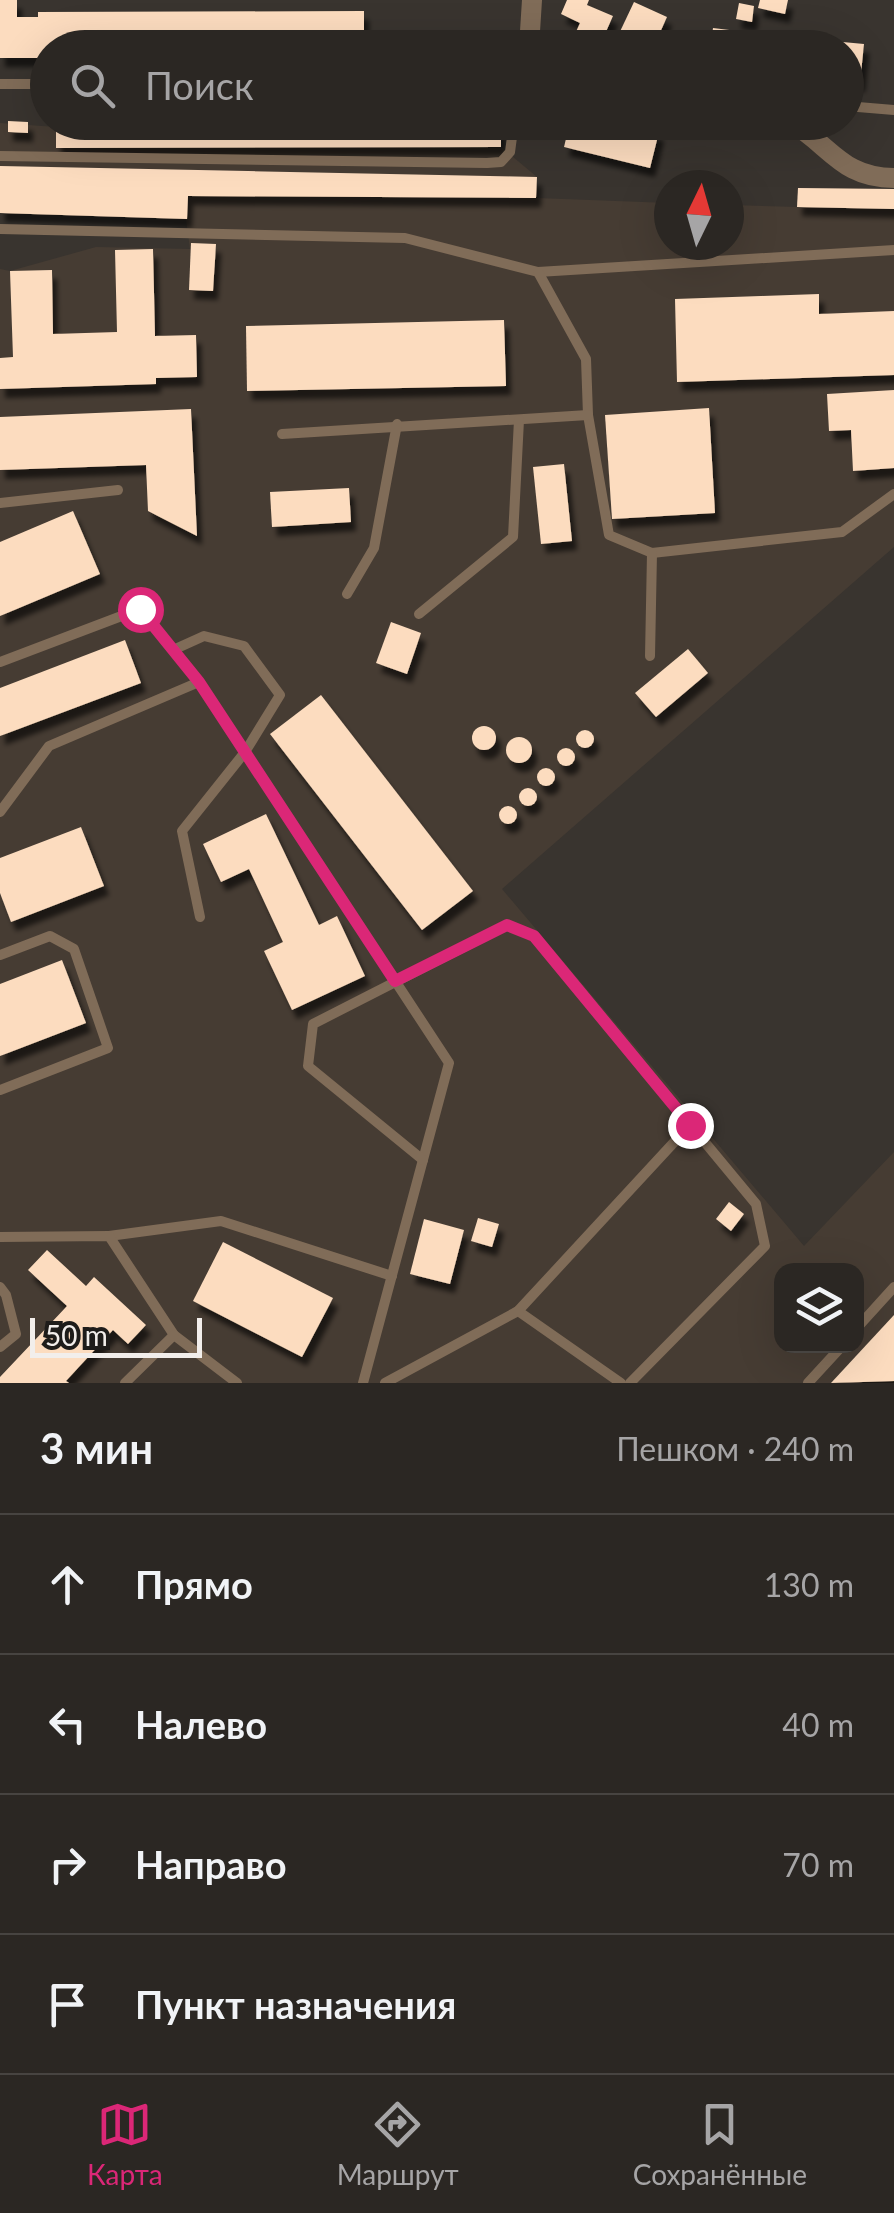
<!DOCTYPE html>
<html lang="ru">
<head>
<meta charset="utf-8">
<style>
  :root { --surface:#2b2723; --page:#332f2b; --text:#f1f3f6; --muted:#a6a5a6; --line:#474441; --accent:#db2777 }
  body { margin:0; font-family:Lato,sans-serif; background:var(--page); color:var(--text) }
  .controls { position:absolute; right:30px; bottom:30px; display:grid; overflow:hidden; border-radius:20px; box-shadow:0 10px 40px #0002 }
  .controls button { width:90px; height:90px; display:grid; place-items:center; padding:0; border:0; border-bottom:2px solid var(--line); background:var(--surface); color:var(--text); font:50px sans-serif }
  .compass { position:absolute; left:654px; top:170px; width:90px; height:90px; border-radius:50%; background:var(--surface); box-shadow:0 10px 40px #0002; rotate:5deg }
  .scale { position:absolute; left:30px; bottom:25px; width:172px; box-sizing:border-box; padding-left:10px; border:5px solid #f2eeeb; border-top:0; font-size:28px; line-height:35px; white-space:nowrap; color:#f2eeeb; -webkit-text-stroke:8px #1e1c1a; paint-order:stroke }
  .stop { position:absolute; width:30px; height:30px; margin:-22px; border:8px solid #db2777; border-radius:50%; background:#fff }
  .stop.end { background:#db2777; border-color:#fff; box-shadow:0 2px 10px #0008 }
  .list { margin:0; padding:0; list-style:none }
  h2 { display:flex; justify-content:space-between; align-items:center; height:130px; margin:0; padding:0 40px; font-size:42px }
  h2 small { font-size:32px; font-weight:400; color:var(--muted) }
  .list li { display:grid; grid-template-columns:65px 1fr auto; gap:30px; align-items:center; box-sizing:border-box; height:140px; padding:0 40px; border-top:2px solid var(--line) }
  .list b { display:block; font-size:38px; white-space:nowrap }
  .list em { font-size:32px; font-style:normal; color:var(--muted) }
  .icon { flex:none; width:55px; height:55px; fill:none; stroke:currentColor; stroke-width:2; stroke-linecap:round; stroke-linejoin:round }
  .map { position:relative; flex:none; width:894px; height:1383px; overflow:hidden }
  .search { position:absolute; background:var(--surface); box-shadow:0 10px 40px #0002; left:30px; right:30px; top:30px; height:110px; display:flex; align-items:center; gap:25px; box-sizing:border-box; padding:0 35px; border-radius:55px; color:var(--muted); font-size:38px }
  .sheet { height:690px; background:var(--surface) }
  nav { display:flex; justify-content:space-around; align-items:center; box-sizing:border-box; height:140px; border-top:2px solid var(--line); background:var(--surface); font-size:28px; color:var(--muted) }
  nav a { display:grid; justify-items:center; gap:5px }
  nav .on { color:var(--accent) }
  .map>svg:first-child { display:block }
</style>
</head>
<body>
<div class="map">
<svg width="894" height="1383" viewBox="0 0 894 1383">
  <defs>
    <filter id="shadow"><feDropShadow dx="5" dy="9" stdDeviation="2.5" flood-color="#0009"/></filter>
  </defs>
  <rect width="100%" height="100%" fill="#39342f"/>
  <path fill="#463c33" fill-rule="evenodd" d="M0 123 56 127H501V147L537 177V198L669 203V245H729V205L797 207 798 188 894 189V547L502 889 804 1246 894 1152V1383H0V269L10 271 96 247 190 249 186 219 0 213ZM782 1270H856V1346H782Z"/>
  <g fill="#fcdcbf" filter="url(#shadow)">
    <path d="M0 0H17V17H38V12L364 11V31H511V48H48V58H0Z"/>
    <path d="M567 0H589L587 5 613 16 600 45 575 34 580 23 561 14Z"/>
    <path d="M760 0H788L785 14 758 8Z"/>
    <path d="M634 2 667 17 653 48H632L616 40Z"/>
    <path d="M739 3 754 6 752 22 736 19Z"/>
    <path d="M713 28 754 33 752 48H710Z"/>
    <path d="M832 41 864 44 860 83 846 82V48H831Z"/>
    <path d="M8 121 28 122V133L8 132Z"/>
    <path d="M570 122H617L659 132 650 168 564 147Z"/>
    <path d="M56 127H501V147L56 148Z"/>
    <path d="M0 166 537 177 536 198 188 196 187 219 0 213Z"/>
    <path d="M798 188 894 189V209L797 207Z"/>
    <path d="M191 243 216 244 213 291 189 290Z"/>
    <path d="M153 249 155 336 196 335 197 377 156 378V384L0 389V358L13 357 10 271 52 270 53 334 117 332 115 250Z"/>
    <path d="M819 294V314L894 311V375L677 382 675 299Z"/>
    <path d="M504 320 506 386 247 391 246 326Z"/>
    <path d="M894 390V468L853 471 851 430 829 431 827 394Z"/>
    <path d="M709 408 715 513 612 519 605 415Z"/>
    <path d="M191 409 197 536 148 511 146 465 0 470V417Z"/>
    <path d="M564 464 572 541 541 544 533 467Z"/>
    <path d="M349 488 351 522 272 527 270 492Z"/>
    <path d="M73 511 100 574 0 616V542Z"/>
    <path d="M391 622 421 633 407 674 376 663Z"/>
    <path d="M125 640 141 683 0 736V688Z"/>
    <path d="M688 649 708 673 656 717 635 693Z"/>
    <path d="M321 695 473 891 422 930 270 734Z"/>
    <circle cx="484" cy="738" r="12"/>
    <circle cx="585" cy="739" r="9"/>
    <circle cx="519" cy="750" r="13"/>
    <circle cx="566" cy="757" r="9"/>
    <circle cx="546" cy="777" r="9"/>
    <circle cx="528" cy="797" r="9"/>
    <circle cx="508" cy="815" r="9"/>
    <path d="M266 814 319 925 337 916 365 976 292 1010 264 951 283 942 249 869 221 882 203 844Z"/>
    <path d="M81 827 104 886 11 922 0 893V858Z"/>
    <path d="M62 960 86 1023 0 1056V984Z"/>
    <path d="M729 1202 744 1214 731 1231 716 1219Z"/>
    <path d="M478 1218 499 1224 492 1247 471 1241Z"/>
    <path d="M424 1219 464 1230 450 1284 410 1274Z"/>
    <path d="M223 1242 333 1298 302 1357 193 1301Z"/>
    <path d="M47 1250 86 1286 94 1277 146 1325 128 1344 113 1330 66 1381 69 1383H0V1377L67 1306 28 1270Z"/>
    <path d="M894 1315V1381L831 1383Z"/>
  </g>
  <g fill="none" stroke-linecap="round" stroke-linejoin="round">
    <g stroke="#806c58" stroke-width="10">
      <path d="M0 84H48"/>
      <path d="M846 106 894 110"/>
      <path d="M0 156 487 163 501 162 510 152 514 122"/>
      <path d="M0 229 405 238 538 272 894 250"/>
      <path d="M538 272 586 359 588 415 609 535 652 553 842 532 894 494"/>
      <path d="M282 434 588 415"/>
      <path d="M0 503 118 490"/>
      <path d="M347 594 374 548 397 424"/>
      <path d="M419 614 513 537 519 420"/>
      <path d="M173 650 204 636 244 646 280 695 245 752 182 831 200 917"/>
      <path d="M650 656 652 553"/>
      <path d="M0 662 140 609 199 682"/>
      <path d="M0 812 49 746 199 682 449 1063 363 1383"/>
      <path d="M0 955 50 936 74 949 108 1048 0 1090"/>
      <path d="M423 1160 308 1066 313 1024 507 925 534 936 756 1204 765 1246 630 1383"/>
      <path d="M109 1236 221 1221 392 1276"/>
      <path d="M0 1237 109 1236 174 1335 237 1383"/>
      <path d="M0 1287 6 1295 16 1334 0 1347"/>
      <path d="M518 1311 621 1383"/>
      <path d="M856 1329 894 1287"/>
      <path d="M125 1383 174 1335"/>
      <path d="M385 1383 518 1311 690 1125"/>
      <path d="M808 1383 842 1346"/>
    </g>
    <g stroke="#806c58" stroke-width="20">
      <path d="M529 47 532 0"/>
      <path d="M791 122C831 146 842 178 894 178"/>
    </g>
  </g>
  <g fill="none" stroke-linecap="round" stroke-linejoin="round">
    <path stroke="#db2777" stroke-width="12" d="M140 609 199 682 395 981 507 925 534 936 690 1125"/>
  </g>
</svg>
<div class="controls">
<button><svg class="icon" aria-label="layers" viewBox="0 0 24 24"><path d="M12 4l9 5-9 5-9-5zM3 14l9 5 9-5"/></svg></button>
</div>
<svg class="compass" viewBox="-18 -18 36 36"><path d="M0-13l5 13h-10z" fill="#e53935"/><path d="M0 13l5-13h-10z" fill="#a6a5a6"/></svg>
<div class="scale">50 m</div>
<div class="stop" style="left:140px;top:609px"></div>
<div class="stop end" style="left:690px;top:1125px"></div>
<div class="search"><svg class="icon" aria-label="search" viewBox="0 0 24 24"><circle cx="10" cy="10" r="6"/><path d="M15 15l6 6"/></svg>Поиск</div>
</div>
<section class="sheet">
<h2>3 мин<small>Пешком · 240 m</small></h2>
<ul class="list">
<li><svg class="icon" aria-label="ahead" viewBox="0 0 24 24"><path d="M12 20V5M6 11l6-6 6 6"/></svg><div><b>Прямо</b></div><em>130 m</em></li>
<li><svg class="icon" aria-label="left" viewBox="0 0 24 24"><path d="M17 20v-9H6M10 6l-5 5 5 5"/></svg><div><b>Налево</b></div><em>40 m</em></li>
<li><svg class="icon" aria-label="right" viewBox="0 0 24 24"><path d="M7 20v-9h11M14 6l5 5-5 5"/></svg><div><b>Направо</b></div><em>70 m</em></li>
<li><svg class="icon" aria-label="arrive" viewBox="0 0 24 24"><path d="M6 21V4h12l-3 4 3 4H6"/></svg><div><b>Пункт назначения</b></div></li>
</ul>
</section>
<nav>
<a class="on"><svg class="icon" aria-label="map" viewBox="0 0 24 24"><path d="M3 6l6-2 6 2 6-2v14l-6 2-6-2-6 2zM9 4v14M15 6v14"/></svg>Карта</a>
<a><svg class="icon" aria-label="directions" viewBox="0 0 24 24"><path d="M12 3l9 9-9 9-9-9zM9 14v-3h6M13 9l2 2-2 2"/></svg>Маршрут</a>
<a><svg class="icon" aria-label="saved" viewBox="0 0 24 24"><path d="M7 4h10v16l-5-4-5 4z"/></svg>Сохранённые</a>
</nav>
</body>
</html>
